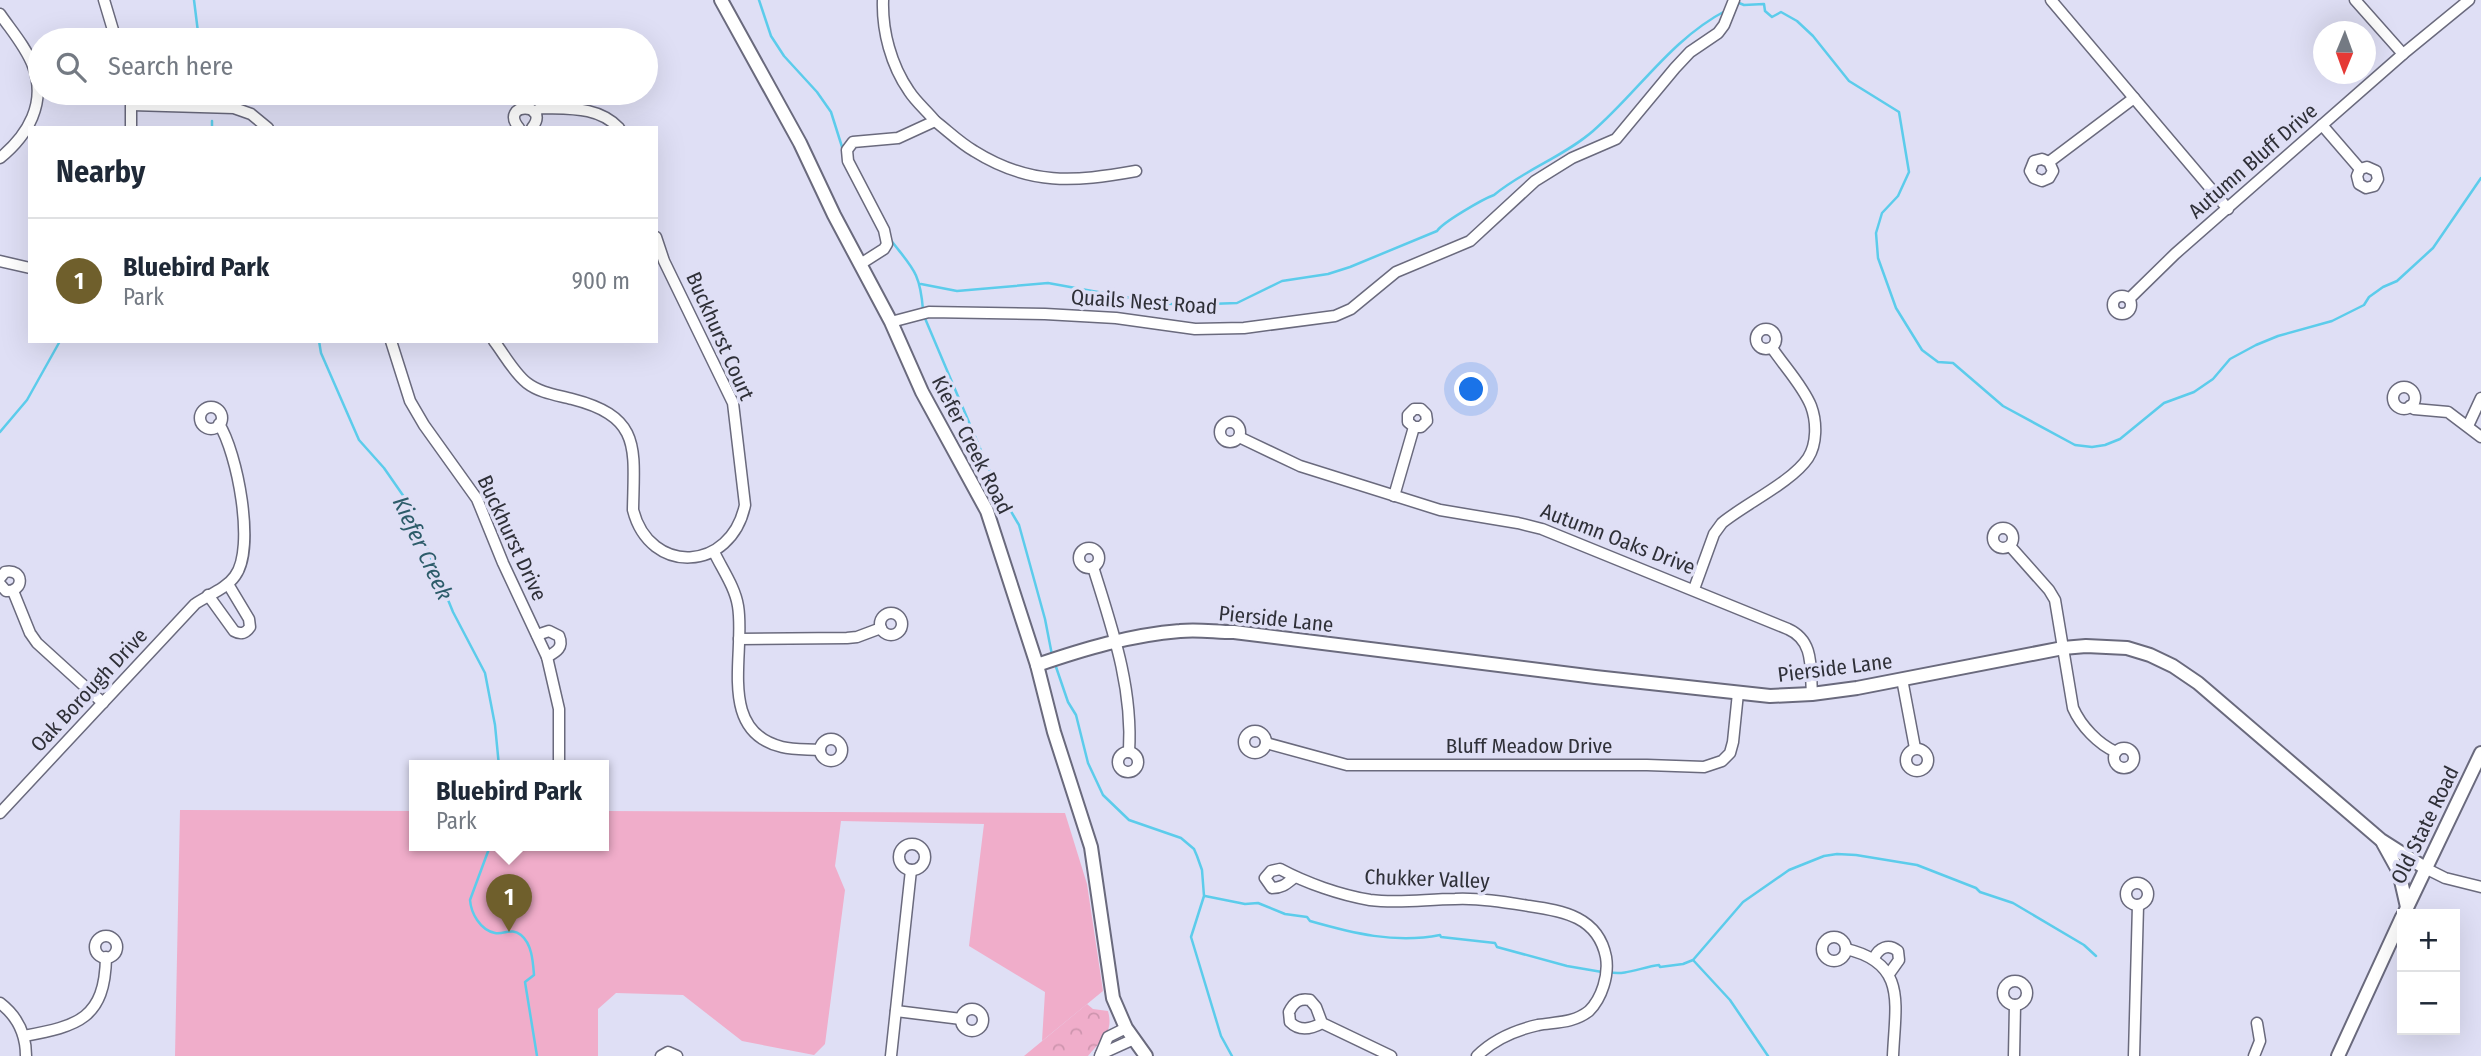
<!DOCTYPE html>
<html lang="en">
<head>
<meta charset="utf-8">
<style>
  :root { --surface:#fff; --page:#f2f2f3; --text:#1f2937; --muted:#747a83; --line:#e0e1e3; --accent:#6f5f2c }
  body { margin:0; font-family:"Fira Sans Condensed",sans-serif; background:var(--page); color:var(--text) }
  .controls { position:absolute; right:21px; bottom:21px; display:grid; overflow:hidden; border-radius:0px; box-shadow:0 7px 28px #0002 }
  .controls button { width:63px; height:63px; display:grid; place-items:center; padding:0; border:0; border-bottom:2px solid var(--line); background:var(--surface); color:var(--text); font:35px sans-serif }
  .compass { position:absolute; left:2313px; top:21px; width:63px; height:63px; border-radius:50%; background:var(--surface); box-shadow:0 7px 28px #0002; rotate:181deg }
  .you { position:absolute; left:1472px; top:390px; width:24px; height:24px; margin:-18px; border:5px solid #fff; border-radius:50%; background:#1a73e8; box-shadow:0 0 0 10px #1a73e833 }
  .badge { display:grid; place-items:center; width:46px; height:46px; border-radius:50%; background:var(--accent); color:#fff; font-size:23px; font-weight:700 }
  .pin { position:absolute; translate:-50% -58px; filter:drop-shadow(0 2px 4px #0008) }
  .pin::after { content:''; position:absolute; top:37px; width:24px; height:21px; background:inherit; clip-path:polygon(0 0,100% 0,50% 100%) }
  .popup { position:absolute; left:409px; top:760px; width:200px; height:91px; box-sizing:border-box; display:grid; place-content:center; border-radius:0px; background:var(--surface); filter:drop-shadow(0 2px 5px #0005); font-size:23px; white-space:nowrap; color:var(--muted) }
  .popup b { font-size:26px; color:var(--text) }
  .popup::after { content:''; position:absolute; left:50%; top:100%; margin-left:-14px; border:14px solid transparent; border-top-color:var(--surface) }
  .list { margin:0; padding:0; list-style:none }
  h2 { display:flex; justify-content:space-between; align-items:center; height:91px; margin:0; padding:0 28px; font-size:30px }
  h2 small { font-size:23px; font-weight:400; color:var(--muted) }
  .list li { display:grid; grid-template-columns:46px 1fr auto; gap:21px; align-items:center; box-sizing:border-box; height:126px; padding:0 28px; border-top:2px solid var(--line) }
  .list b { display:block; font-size:26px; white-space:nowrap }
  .list p { margin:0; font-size:23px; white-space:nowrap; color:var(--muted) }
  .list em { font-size:23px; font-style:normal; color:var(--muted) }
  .icon { flex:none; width:38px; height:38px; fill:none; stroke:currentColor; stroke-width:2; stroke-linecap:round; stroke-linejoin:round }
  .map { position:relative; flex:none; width:2481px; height:1056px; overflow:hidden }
  .search { position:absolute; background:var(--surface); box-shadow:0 7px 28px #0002; left:28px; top:28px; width:630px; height:77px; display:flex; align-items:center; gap:18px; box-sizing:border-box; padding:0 24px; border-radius:38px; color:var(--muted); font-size:26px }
  .panel { position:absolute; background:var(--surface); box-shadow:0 7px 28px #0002; left:28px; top:126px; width:630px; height:217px; border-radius:0px }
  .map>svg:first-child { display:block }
</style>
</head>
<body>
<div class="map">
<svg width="2481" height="1056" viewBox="0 0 2481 1056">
  <defs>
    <pattern id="forest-crowns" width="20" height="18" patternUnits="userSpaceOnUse" patternTransform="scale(1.75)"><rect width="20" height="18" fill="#f0adca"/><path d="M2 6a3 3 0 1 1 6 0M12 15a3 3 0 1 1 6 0" fill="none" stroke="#ce95ae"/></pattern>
  </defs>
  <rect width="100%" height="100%" fill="#dfdff5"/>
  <path fill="url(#forest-crowns)" d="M1087 1004 1093 1009 1108 1011C1114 1033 1101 1040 1088 1056H1024Z"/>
  <path fill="#f0adca" d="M180 810 414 811V846H604V811L1065 813 1087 884 1103 991 1042 1041 1045 992 969 946 984 824 841 821 835 866 845 890 825 1044 814 1055 742 1041 683 995 616 993 598 1009V1056H175Z"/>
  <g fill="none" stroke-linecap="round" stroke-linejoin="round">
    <g stroke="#5ccceb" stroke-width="2.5">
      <path d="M194 0 199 40"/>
      <path d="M759 0 771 36 784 56 817 92 831 112 843 150"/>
      <path d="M1739 3 1744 5 1764 4 1765 11 1772 17 1781 12 1797 21 1813 36 1849 81 1899 112 1909 172 1898 196 1882 213 1876 233 1878 258 1896 308 1922 350 1938 362 1953 363 2003 406 2075 445 2092 447 2105 445 2120 439 2164 403 2194 392 2213 379 2230 359 2256 345 2278 336 2332 321 2364 305 2369 297 2383 287 2397 281 2433 248 2481 178"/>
      <path d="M212 121V128"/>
      <path d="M890 239C912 268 920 271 923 310"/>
      <path d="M921 284 957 291 1048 283 1153 302 1181 305 1237 303 1282 281 1328 274 1350 267 1437 231C1443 222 1483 199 1494 195 1524 170 1563 157 1593 131 1639 91 1671 39 1727 10"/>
      <path d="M924 316 996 486 1019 525 1045 619 1052 655"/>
      <path d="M319 341 321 353 359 440 384 468 409 504 453 612 485 673 495 725 499 766"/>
      <path d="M0 432 27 400 60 341"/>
      <path d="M1055 664 1068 702 1076 715 1088 763 1103 795 1129 820 1181 838 1194 849 1197 856 1202 870 1204 896 1191 937 1221 1036 1232 1056"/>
      <path d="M490 846 470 900C471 913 480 930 495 933 504 935 512 927 521 935 532 944 533 962 534 975L525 982 537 1056"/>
      <path d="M1205 896 1245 904 1258 903 1285 914 1307 917 1310 921C1352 933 1395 944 1440 935L1441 937 1495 943 1497 947 1567 966 1602 972"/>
      <path d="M1693 960 1730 1000 1768 1056"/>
      <path d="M1609 972C1625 976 1642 967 1659 965L1660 967 1683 964 1693 960 1743 902 1789 870 1824 856 1837 854 1856 855 1917 865 1976 888 1980 892 2013 903 2084 945 2096 956"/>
    </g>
    <defs>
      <g id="minor">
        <path d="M104 0 116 40"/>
        <path d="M2051 0 2228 209"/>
        <path d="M2355 0 2403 54"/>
        <path d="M0 14C11 30 26 47 33 66 47 103 28 135 0 158"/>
        <path d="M132 105 234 108 251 114 268 128"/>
        <path d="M534 112 541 108C569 109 598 106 619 128"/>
        <path d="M935 121C948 131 960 143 974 151 1030 186 1074 182 1136 171"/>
        <path d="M2322 125 2360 169 2357 176 2359 184 2366 188 2374 186 2378 179 2376 171 2367 167 2360 169"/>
        <path d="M131 128V93"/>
        <path d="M519 128C498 102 552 102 532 128"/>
        <path d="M2049 162 2053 171 2049 178 2042 181 2034 178 2030 171 2034 161 2042 159 2049 162 2134 98"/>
        <path d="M0 261 30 268"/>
        <path d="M862 263 884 249 887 244 884 230 848 161 847 150 853 142 898 138 935 121C927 111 916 102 909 91 891 65 882 31 883 0"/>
        <circle cx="2122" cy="305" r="9"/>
        <path d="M2129 299 2175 254 2403 54 2469 0"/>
        <path d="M891 322 929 312 1045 314 1116 318 1195 329 1244 328 1335 316 1351 309 1396 272 1470 241 1535 181 1572 158 1616 139 1675 68 1690 52 1718 33 1724 25 1734 0"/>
        <circle cx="1766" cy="339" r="10"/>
        <path d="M391 341 410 401 424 425 477 499 503 563 547 657 559 709V766"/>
        <path d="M494 341C504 354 514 373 527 383 540 393 557 395 572 399 642 417 634 448 633 510 650 576 731 572 745 505L733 403 664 261 656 237"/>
        <circle cx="2404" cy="398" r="11"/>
        <path d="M2410 406 2414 409 2448 412 2481 437"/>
        <circle cx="211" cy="418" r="11"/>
        <circle cx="1230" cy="432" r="10"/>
        <path d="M2468 426 2481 398"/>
        <path d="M1239 437 1300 466 1440 510 1518 523 1542 529 1788 629C1815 641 1810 669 1812 694"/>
        <path d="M1394 496 1414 427H1421L1427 421 1426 414 1421 409H1414L1408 415V422L1414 427"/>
        <circle cx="2003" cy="538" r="10"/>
        <path d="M2010 546 2049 590 2055 600 2073 708C2081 726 2098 744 2116 752"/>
        <circle cx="1089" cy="558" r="10"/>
        <path d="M714 552C722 569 735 587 738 606 746 653 716 731 782 747 794 750 808 749 820 750"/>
        <path d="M1093 567C1112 628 1133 687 1129 752"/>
        <path d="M0 578 5 572C24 568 25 592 6 591L0 584"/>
        <path d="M1694 589 1714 534 1722 523C1745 504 1792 482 1808 458 1817 444 1817 422 1811 406 1803 386 1784 366 1772 348"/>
        <path d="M13 591 30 633 37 643 103 703"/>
        <path d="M208 595 234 631C241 635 246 633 250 627L249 619 228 584"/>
        <circle cx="891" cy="624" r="11"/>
        <path d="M537 635 549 631 559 636C564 648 556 652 547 657"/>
        <path d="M739 639 847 638 857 637 881 628"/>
        <path d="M1902 679 1915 748"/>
        <circle cx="1255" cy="742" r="11"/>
        <circle cx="831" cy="750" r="11"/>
        <path d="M1266 743 1347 765H1647L1704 767 1722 761 1730 753 1733 742 1738 693"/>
        <circle cx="2124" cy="758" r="10"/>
        <circle cx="1917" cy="760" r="11"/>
        <circle cx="1128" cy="762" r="10"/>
        <path d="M0 813 195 604C208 595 226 589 235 576 256 548 237 452 219 424"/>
        <circle cx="912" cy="857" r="13"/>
        <path d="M2425 868 2445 878 2481 887"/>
        <path d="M1295 877C1287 883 1283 888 1272 888L1265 878 1271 871 1280 869C1306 883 1340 895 1370 900 1399 904 1427 899 1455 899 1480 898 1504 902 1529 906 1564 911 1598 917 1606 957 1609 975 1602 998 1589 1011 1574 1023 1556 1022 1538 1025 1516 1030 1494 1039 1477 1056"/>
        <circle cx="2137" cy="894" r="11"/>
        <circle cx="106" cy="947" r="11"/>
        <circle cx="1834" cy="949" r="12"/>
        <path d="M1846 949C1908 963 1895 1005 1893 1056"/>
        <path d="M1874 958C1879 948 1888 943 1898 951L1899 960 1889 974"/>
        <circle cx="2015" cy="993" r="12"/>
        <path d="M0 1003C17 1016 26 1034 26 1056"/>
        <circle cx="972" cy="1020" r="11"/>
        <path d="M896 1011 961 1019"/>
        <path d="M1322 1023C1311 1029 1300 1032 1290 1022L1289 1012C1294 1002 1299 998 1310 1000L1316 1007 1322 1023 1391 1056"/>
        <path d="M24 1036C78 1026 105 1019 106 957"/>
        <path d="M1101 1054 1134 1039"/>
        <path d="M661 1056 668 1052 677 1056"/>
        <path d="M891 1056 911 870"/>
        <path d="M1100 1056 1108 1037 1126 1028"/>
        <path d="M2014 1056 2015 1005"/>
        <path d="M2134 1056 2138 905"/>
        <path d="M2254 1056 2260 1041 2257 1023"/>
      </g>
      <g id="tertiary">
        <path d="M721 0 800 143 834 215 891 322 922 392 987 511 1037 665 1054 732 1091 847 1113 998 1126 1028 1146 1056"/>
        <path d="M1037 665C1084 649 1130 635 1180 631 1197 629 1216 632 1234 632L1595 677 1770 696 1812 694 1857 688 2063 648 2086 646 2127 648 2150 655 2173 666 2198 683 2381 840 2425 868"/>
        <path d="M2383 843 2399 872 2407 907"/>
        <path d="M2404 914 2481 753"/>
        <path d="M2338 1056 2402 917"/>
      </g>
    </defs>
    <use href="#minor" stroke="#6a6a7d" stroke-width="13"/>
    <use href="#tertiary" stroke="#6a6a7d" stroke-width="16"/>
    <use href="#minor" stroke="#fff" stroke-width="10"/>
    <use href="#tertiary" stroke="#fff" stroke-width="12"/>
  </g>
  <g text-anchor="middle" stroke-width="7" stroke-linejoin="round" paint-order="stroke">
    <g font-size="21" fill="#2f3038" stroke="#dfdff5">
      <text transform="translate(2253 161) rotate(-41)" y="7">Autumn Bluff Drive</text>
      <text transform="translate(1144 302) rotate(4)" y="7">Quails Nest Road</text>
      <text transform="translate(720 336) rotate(66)" y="7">Buckhurst Court</text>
      <text transform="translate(972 445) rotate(63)" y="7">Kiefer Creek Road</text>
      <text transform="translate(512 538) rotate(65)" y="7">Buckhurst Drive</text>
      <text transform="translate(1618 539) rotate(21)" y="7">Autumn Oaks Drive</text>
      <text transform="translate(1276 619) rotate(6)" y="7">Pierside Lane</text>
      <text transform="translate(1835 668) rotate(-7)" y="7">Pierside Lane</text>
      <text transform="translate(89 690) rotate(-47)" y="7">Oak Borough Drive</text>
      <text x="1529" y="753">Bluff Meadow Drive</text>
      <text transform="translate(2425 825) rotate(-64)" y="7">Old State Road</text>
      <text transform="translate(1427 879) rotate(2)" y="7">Chukker Valley</text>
    </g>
    <g font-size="23" font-style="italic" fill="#2d5c6a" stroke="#dfdff5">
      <text transform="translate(423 548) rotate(65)" y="8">Kiefer Creek</text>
    </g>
  </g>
</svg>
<div class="controls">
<button>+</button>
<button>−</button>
</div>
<svg class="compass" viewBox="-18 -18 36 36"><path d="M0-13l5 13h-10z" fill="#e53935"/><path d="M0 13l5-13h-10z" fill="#747a83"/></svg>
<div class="you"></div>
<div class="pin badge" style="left:509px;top:932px">1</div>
<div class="popup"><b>Bluebird Park</b>Park</div>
<div class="search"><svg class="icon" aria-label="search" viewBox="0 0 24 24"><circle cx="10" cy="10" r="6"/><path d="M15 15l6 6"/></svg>Search here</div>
<section class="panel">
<h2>Nearby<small></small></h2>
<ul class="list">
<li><span class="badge">1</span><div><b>Bluebird Park</b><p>Park</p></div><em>900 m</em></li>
</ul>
</section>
</div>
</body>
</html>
